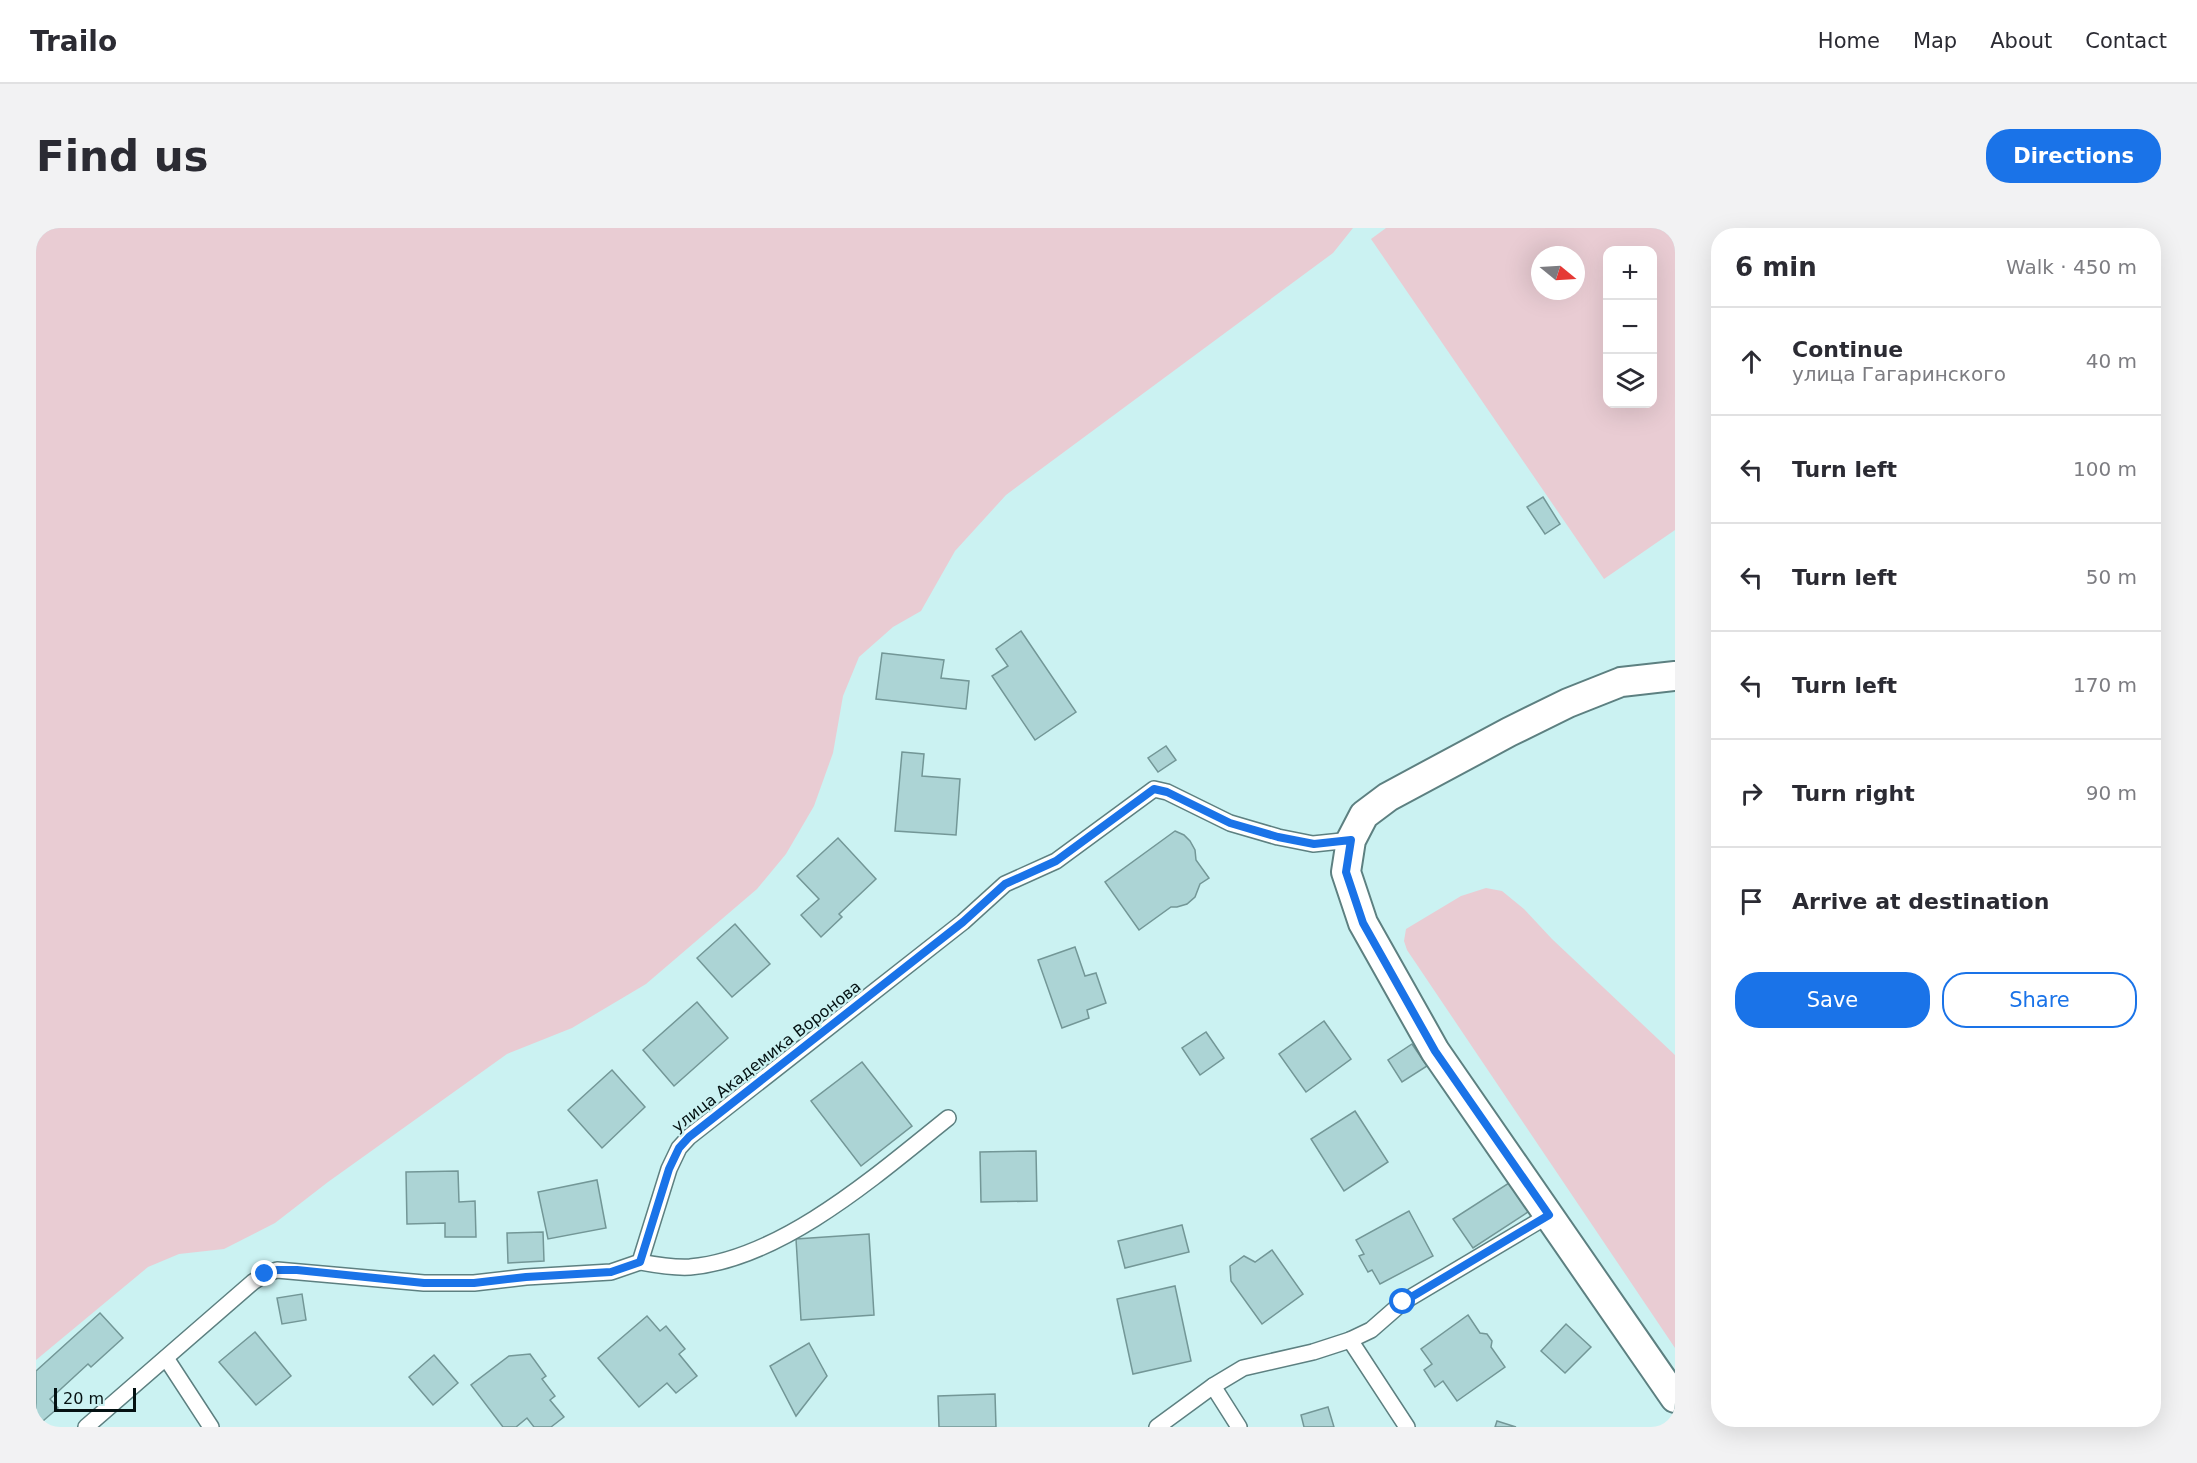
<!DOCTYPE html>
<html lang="en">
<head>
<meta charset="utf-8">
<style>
  :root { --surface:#fff; --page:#f2f2f3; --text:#2b2b33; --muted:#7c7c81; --line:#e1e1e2; --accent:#1a73e8 }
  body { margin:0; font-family:"DejaVu Sans",sans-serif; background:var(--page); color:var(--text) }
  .controls { position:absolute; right:18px; top:18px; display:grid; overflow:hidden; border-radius:12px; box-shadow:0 6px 24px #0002 }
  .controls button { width:54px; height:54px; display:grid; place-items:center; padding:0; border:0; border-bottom:2px solid var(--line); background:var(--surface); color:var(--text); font:30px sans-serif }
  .compass { position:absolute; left:1495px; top:18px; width:54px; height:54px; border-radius:50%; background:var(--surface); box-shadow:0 6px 24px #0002; rotate:108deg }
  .scale { position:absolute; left:18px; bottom:15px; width:82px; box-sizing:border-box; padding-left:6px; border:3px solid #041112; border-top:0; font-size:16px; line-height:21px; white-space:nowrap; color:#041112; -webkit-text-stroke:4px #cbf2f2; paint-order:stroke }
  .stop { position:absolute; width:18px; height:18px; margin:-14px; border:4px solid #1a73e8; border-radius:50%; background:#fff }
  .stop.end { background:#1a73e8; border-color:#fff; box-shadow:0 2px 6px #0008 }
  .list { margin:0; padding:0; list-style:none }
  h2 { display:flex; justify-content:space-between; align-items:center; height:78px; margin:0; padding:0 24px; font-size:26px }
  h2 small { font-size:20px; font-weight:400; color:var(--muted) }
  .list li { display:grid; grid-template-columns:39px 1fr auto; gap:18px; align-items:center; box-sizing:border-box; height:108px; padding:0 24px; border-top:2px solid var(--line) }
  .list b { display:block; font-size:22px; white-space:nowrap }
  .list p { margin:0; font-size:20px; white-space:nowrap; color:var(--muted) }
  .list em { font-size:20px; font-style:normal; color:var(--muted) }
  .actions { display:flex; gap:12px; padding:18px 24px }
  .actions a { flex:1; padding:14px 0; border:2px solid var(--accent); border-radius:24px; text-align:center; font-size:21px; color:var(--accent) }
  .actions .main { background:var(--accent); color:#fff }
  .icon { flex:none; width:33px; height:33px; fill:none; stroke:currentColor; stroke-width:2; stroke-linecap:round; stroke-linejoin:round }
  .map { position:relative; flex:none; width:1639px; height:1199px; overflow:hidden; border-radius:24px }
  header { display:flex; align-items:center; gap:36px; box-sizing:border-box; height:84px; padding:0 30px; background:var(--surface); border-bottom:2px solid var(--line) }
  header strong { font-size:28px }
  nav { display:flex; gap:33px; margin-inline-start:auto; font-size:21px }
  .intro { display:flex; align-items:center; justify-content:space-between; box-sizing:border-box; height:144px; padding:0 36px }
  h1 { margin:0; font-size:42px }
  .button { padding:15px 27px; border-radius:24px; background:var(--accent); color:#fff; font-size:21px; font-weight:700 }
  main { display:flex; gap:36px; padding:0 36px }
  aside { flex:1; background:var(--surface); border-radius:24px; box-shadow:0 6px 24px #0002 }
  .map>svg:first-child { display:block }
</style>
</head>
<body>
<header>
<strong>Trailo</strong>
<nav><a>Home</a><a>Map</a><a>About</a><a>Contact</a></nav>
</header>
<div class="intro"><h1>Find us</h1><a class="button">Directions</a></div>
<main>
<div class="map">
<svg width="1639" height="1199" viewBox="0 0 1639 1199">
  <rect width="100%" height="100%" fill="#cbf2f2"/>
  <g fill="#e9ccd3" fill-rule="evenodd">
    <path d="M0 0H1317L1297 25 970 267 919 323 885 383 857 399 823 429 807 468 797 525 778 578 750 626 721 661 610 756 536 800 471 826 292 954 239 995 188 1021 143 1026 112 1039 0 1132Z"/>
    <path d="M1350 0H1629L1639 15V302L1568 351 1335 11ZM1572 22H1616V176H1572ZM1504 27H1540V63H1504Z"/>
    <path d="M1450 660 1466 663 1488 681 1516 711 1639 827V1120L1371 722 1368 713 1370 701 1425 668Z"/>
  </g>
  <g fill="#acd4d5" stroke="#739797" stroke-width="1.5">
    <path d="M1507 269 1524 296 1509 306 1491 279Z"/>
    <path d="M985 403 1040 484 999 512 956 448 972 438 960 421Z"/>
    <path d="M846 425 908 432 905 450 933 453 930 481 840 471Z"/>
    <path d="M1130 518 1140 532 1122 544 1112 530Z"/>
    <path d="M866 524 888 526 886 548 924 551 920 607 859 603Z"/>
    <path d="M1139 603 1148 607 1154 613 1159 622 1160 632 1173 650 1164 656 1159 669 1151 676 1141 679H1135L1103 702 1069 654Z"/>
    <path d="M802 610 840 651 803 686 806 689 785 709 765 687 783 671 761 648Z"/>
    <path d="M699 696 734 736 696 769 661 730Z"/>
    <path d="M1039 719 1049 748 1060 745 1070 775 1051 782 1053 790 1026 800 1002 732Z"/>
    <path d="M661 774 692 810 638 858 607 822Z"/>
    <path d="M1288 793 1315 831 1270 864 1243 826Z"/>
    <path d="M1170 804 1188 830 1164 847 1146 820Z"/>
    <path d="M1376 816 1391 838 1366 854 1352 832Z"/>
    <path d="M826 834 876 898 825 938 775 873Z"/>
    <path d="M576 842 609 879 566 920 532 882Z"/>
    <path d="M1319 883 1352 934 1308 963 1275 911Z"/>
    <path d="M1000 923 1001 973 945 974 944 924Z"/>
    <path d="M422 943 423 974 439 973 440 1009H409V995L371 996 370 944Z"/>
    <path d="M561 952 570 1000 512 1011 502 964Z"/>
    <path d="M1476 953 1495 982 1437 1020 1417 991Z"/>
    <path d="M1373 983 1397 1028 1344 1056 1336 1042 1332 1044 1323 1028 1328 1026 1320 1012Z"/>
    <path d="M1146 997 1153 1024 1089 1040 1082 1013Z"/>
    <path d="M507 1004 508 1033 472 1035 471 1005Z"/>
    <path d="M833 1006 838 1087 765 1092 760 1011Z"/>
    <path d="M1236 1022 1267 1066 1226 1096 1195 1053 1194 1038 1208 1028 1219 1034Z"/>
    <path d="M1139 1058 1155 1133 1097 1146 1081 1071Z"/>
    <path d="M266 1066 270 1092 246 1096 241 1070Z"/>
    <path d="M64 1085 87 1110 55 1139 52 1136 14 1171 22 1180 0 1199V1143Z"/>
    <path d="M1432 1087 1444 1105 1451 1106 1456 1113 1455 1119 1469 1139 1421 1173 1407 1153 1399 1159 1388 1142 1396 1136 1385 1121Z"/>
    <path d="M611 1088 624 1103 630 1098 649 1121 643 1126 661 1148 640 1165 631 1155 603 1179 562 1130Z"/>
    <path d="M1530 1096 1555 1119 1529 1145 1505 1123Z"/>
    <path d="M219 1104 255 1148 220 1177 183 1134Z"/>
    <path d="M773 1115 791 1148 760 1188 734 1138Z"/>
    <path d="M494 1126 510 1148 506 1151 519 1168 514 1172 528 1189 515 1199H498L491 1190 480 1199H467L435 1157 473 1128Z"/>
    <path d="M398 1127 422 1155 397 1177 373 1149Z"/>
    <path d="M959 1166 960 1199H903L902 1168Z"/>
    <path d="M1292 1179 1298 1199H1268L1265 1187Z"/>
    <path d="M1461 1193 1480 1199H1459Z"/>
  </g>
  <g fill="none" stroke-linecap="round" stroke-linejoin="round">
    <defs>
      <g id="lane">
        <path d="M604 1034C620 1037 637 1040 654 1039 746 1031 842 946 912 890"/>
        <path d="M1314 1112 1371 1199"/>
        <path d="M130 1130 175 1199"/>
        <path d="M1177 1158 1203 1199"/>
        <path d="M50 1199 217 1054 229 1046 241 1042 388 1055H438L490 1049 575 1044 604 1034 633 941 643 920 653 909 927 694 969 656 1020 633 1118 561 1131 564 1194 595 1242 609 1277 616 1315 612"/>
        <path d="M1121 1199 1177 1158 1207 1140 1277 1124 1314 1112 1335 1102 1367 1074 1513 987"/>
      </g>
      <path id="street" d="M1639 448 1585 454 1532 475 1473 504 1352 569 1328 587 1315 612 1310 644 1327 695 1399 823 1639 1170"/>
    </defs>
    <use href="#lane" stroke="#5d8081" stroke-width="18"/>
    <use href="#street" stroke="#5d8081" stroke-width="32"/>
    <use href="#lane" stroke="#fff" stroke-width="15"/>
    <use href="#street" stroke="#fff" stroke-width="28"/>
  </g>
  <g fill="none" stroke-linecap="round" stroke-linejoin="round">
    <path stroke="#1a73e8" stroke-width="8" d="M229 1046 241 1042H261L388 1055H438L490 1049 575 1044 604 1034 633 941 643 920 653 909 927 694 969 656 1020 633 1118 561 1131 564 1194 595 1242 609 1278 616 1315 612 1310 644 1327 695 1399 823 1513 987 1367 1074"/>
  </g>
  <g text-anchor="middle" stroke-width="4.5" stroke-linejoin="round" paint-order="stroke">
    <g font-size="16" fill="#041112" stroke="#cbf2f2">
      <text transform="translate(730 828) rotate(-38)" y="6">улица Академика Воронова</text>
    </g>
  </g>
</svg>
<div class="controls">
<button>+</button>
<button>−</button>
<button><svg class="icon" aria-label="layers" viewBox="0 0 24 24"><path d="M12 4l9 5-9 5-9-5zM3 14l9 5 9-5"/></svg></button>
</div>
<svg class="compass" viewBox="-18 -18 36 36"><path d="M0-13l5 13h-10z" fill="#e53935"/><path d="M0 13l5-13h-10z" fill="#7c7c81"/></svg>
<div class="scale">20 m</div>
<div class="stop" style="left:1367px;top:1074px"></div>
<div class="stop end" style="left:229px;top:1046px"></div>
</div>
<aside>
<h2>6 min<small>Walk · 450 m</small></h2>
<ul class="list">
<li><svg class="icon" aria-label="ahead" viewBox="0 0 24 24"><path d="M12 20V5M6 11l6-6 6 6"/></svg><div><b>Continue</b><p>улица Гагаринского</p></div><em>40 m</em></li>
<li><svg class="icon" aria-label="left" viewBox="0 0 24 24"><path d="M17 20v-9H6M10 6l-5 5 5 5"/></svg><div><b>Turn left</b></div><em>100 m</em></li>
<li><svg class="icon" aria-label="left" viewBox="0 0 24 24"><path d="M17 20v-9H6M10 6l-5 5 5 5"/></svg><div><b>Turn left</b></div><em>50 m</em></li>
<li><svg class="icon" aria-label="left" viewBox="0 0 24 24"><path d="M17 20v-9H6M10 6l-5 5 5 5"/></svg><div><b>Turn left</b></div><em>170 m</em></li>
<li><svg class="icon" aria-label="right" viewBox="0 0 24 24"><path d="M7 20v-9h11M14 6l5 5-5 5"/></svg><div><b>Turn right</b></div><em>90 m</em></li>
<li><svg class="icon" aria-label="arrive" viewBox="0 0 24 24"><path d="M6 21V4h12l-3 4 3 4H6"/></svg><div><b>Arrive at destination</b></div></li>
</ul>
<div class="actions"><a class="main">Save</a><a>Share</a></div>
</aside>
</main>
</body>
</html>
